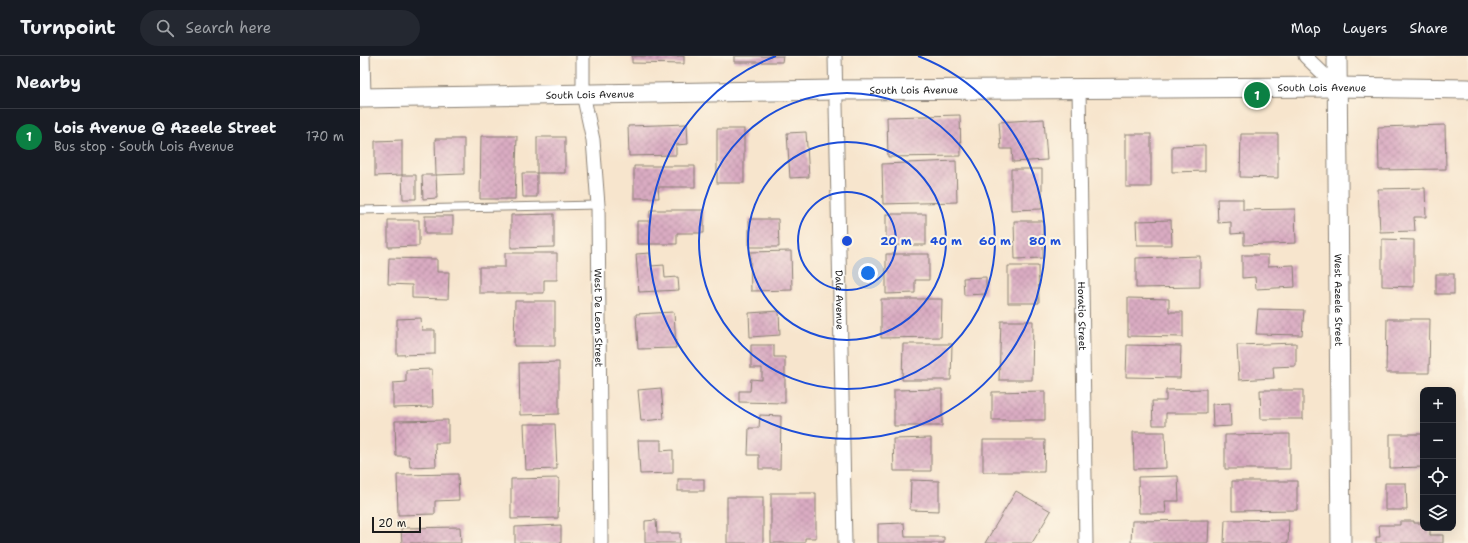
<!DOCTYPE html>
<html lang="en">
<head>
<meta charset="utf-8">
<style>
  :root { --surface:#171b24; --page:#242831; --text:#f1f3f6; --muted:#9ea1a6; --line:#363941; --accent:#0b8043 }
  body { margin:0; font-family:"Shantell Sans",sans-serif; background:var(--page); color:var(--text) }
  .controls { position:absolute; right:12px; bottom:12px; display:grid; overflow:hidden; border-radius:8px; box-shadow:0 4px 16px #0002 }
  .controls button { width:36px; height:36px; display:grid; place-items:center; padding:0; border:0; border-bottom:1px solid var(--line); background:var(--surface); color:var(--text); font:20px sans-serif }
  .scale { position:absolute; left:12px; bottom:10px; width:49px; box-sizing:border-box; padding-left:4px; border:2px solid #1c1c1c; border-top:0; font-size:11px; line-height:14px; white-space:nowrap; color:#1c1c1c; -webkit-text-stroke:3px #fcf5e5; paint-order:stroke }
  .you { position:absolute; left:508px; top:217px; width:14px; height:14px; margin:-10px; border:3px solid #fff; border-radius:50%; background:#1a73e8; box-shadow:0 0 0 6px #1a73e833 }
  .badge { display:grid; place-items:center; width:26px; height:26px; border-radius:50%; background:var(--accent); color:#fff; font-size:13px; font-weight:700 }
  .pin { position:absolute; translate:-50% -50%; border:2px solid #fff; box-shadow:0 1px 4px #0006 }
  .list { margin:0; padding:0; list-style:none }
  h2 { display:flex; justify-content:space-between; align-items:center; height:52px; margin:0; padding:0 16px; font-size:17px }
  h2 small { font-size:13px; font-weight:400; color:var(--muted) }
  .list li { display:grid; grid-template-columns:26px 1fr auto; gap:12px; align-items:center; box-sizing:border-box; height:56px; padding:0 16px; border-top:1px solid var(--line) }
  .list b { display:block; font-size:15px; white-space:nowrap }
  .list p { margin:0; font-size:13px; white-space:nowrap; color:var(--muted) }
  .list em { font-size:13px; font-style:normal; color:var(--muted) }
  .icon { flex:none; width:22px; height:22px; fill:none; stroke:currentColor; stroke-width:2; stroke-linecap:round; stroke-linejoin:round }
  .map { position:relative; flex:none; width:1108px; height:487px; overflow:hidden }
  header { display:flex; align-items:center; gap:24px; box-sizing:border-box; height:56px; padding:0 20px; background:var(--surface); border-bottom:1px solid var(--line) }
  header strong { font-size:19px }
  nav { display:flex; gap:22px; margin-inline-start:auto; font-size:14px }
  .search { width:280px; height:36px; background:var(--page); display:flex; align-items:center; gap:10px; box-sizing:border-box; padding:0 14px; border-radius:22px; color:var(--muted); font-size:15px }
  main { display:flex }
  aside { flex:1; background:var(--surface) }
  .map>svg:first-child { display:block }
</style>
</head>
<body>
<header>
<strong>Turnpoint</strong>
<div class="search"><svg class="icon" aria-label="search" viewBox="0 0 24 24"><circle cx="10" cy="10" r="6"/><path d="M15 15l6 6"/></svg>Search here</div>
<nav><a>Map</a><a>Layers</a><a>Share</a></nav>
</header>
<main>
<aside>
<h2>Nearby<small></small></h2>
<ul class="list">
<li><span class="badge">1</span><div><b>Lois Avenue @ Azeele Street</b><p>Bus stop · South Lois Avenue</p></div><em>170 m</em></li>
</ul>
</aside>
<div class="map">
<svg width="1108" height="487" viewBox="0 0 1108 487">
  <defs>
    <pattern id="building-cross-hatch" width="8" height="8" patternUnits="userSpaceOnUse"><rect width="8" height="8" fill="#daacc2"/><path d="M0 0l8 8M0 8l8-8" fill="none" stroke="#ba93a6"/></pattern>
  </defs>
  <rect width="100%" height="100%" fill="#fcf5e5"/>
  <filter id="ink" filterUnits="userSpaceOnUse"><feTurbulence type="fractalNoise" baseFrequency=".025" numOctaves="2"/><feDisplacementMap in="SourceGraphic" scale="8" xChannelSelector="R" yChannelSelector="G"/><feConvolveMatrix kernelMatrix="1 2 1 2 8 2 1 2 1" color-interpolation-filters="sRGB"/></filter>
  <filter id="wash" filterUnits="userSpaceOnUse"><feTurbulence type="fractalNoise" baseFrequency=".012" numOctaves="4" result="noise"/><feDisplacementMap in="SourceGraphic" scale="16" xChannelSelector="R" yChannelSelector="G"/><feGaussianBlur stdDeviation="0.9" result="paint"/><feColorMatrix in="noise" values="0 0 0 0 0 0 0 0 0 0 0 0 0 0 0 0 0 1.4 0 .05"/><feComposite in="paint" operator="in"/></filter>
  <g filter="url(#wash)">
    <rect width="100%" height="100%" fill="#f7e5cd"/>
    <g id="blocks">
      <g fill="url(#building-cross-hatch)">
        <path d="M272 0H324V8L272 7Z"/>
        <path d="M374 0H423L422 6H374Z"/>
        <path d="M600 59 601 100 528 101 527 61Z"/>
        <path d="M684 63 687 104 653 106 652 93H641L639 66Z"/>
        <path d="M327 68 328 88 316 89V99L269 100 268 70Z"/>
        <path d="M1085 69 1086 113 1019 114 1018 71Z"/>
        <rect x="357" y="73" width="27" height="54"/>
        <path d="M446 76 449 121 430 122 427 77Z"/>
        <rect x="766" y="78" width="25" height="53"/>
        <path d="M881 78H918V122L880 121Z"/>
        <path d="M121 80H157L155 143H120Z"/>
        <rect x="177" y="81" width="28" height="36"/>
        <path d="M75 83H104V118L76 119Z"/>
        <path d="M42 84V119H56V143H43L42 119 15 120V85Z"/>
        <path d="M845 89V115L812 116V90Z"/>
        <path d="M596 105 597 146 523 148 522 108Z"/>
        <path d="M274 110H335V131H298L299 142H274Z"/>
        <path d="M651 113H682V153L651 154Z"/>
        <path d="M162 117H177V141H163Z"/>
        <path d="M62 119H76L77 142 63 143Z"/>
        <path d="M1065 132 1066 161H1054L1055 175 1020 176 1018 133Z"/>
        <path d="M857 143H883V154L935 153 936 187 884 189V177L871 178V166L858 167Z"/>
        <path d="M290 154H344V177H317V188H277V165H290Z"/>
        <path d="M194 158V191L151 192V159Z"/>
        <rect x="526" y="158" width="40" height="31"/>
        <rect x="65" y="160" width="28" height="18"/>
        <path d="M389 163H418L419 191H389Z"/>
        <path d="M28 164H59V190L28 191Z"/>
        <path d="M811 164 812 189H777L776 165Z"/>
        <path d="M654 165H683V202L655 203Z"/>
        <path d="M1022 183 1054 184V231L1022 230Z"/>
        <path d="M431 195 432 234 391 235 390 196Z"/>
        <path d="M145 197H197V224H184V237H119V211H145Z"/>
        <path d="M290 197 291 210 304 209 305 222 318 221 319 234 279 236 276 198Z"/>
        <path d="M526 198H569V224H555V237L526 238Z"/>
        <path d="M882 199H908V210L934 209 935 231 896 233 895 221 882 222Z"/>
        <path d="M840 200V231L776 232V202Z"/>
        <path d="M29 202 77 203V216H89L88 243 52 242V229L28 228Z"/>
        <path d="M648 210H678L679 247H648Z"/>
        <rect x="1076" y="218" width="18" height="20"/>
        <path d="M626 221V238L604 239 603 222Z"/>
        <path d="M768 242 809 243V256H823V281L768 280Z"/>
        <path d="M521 243H582L581 281 521 282Z"/>
        <path d="M155 245H195V290H154Z"/>
        <path d="M898 253 944 254 942 279 896 278Z"/>
        <path d="M419 255 420 279 390 281 389 257Z"/>
        <path d="M314 256 316 292 278 293 276 258Z"/>
        <path d="M61 262 62 274H75V298L37 299V263Z"/>
        <path d="M1027 263H1070L1069 317H1026Z"/>
        <path d="M641 265H673L672 324H639Z"/>
        <path d="M936 287V310L913 311 914 322 879 324 877 289Z"/>
        <path d="M543 288H592L591 324H542Z"/>
        <path d="M391 289H414V301H425V347L379 346V335H390L391 323 402 324V312H391Z"/>
        <path d="M767 289 821 290 820 322 766 321Z"/>
        <path d="M199 306V358L160 359 159 307Z"/>
        <path d="M72 313 73 351 33 352V327L46 326V314Z"/>
        <path d="M301 332 304 363 281 365 278 334Z"/>
        <path d="M582 333V370H534V334Z"/>
        <path d="M846 333V357H806V369H793L792 345H806V334Z"/>
        <path d="M900 334H943V363H901Z"/>
        <path d="M685 335V364H632V336Z"/>
        <path d="M870 347 871 370 853 371 852 348Z"/>
        <path d="M400 359 421 360 420 413H399V399H388L389 372H399Z"/>
        <path d="M88 364V387H75L76 410 50 411 49 400H36L35 365Z"/>
        <path d="M164 368H195L197 413 166 414Z"/>
        <path d="M773 376H805L806 412 774 413Z"/>
        <path d="M930 378V413H865V379Z"/>
        <path d="M1030 378H1063V411L1030 412Z"/>
        <path d="M571 382V415H534L533 383Z"/>
        <path d="M278 384H301V395L313 394V417L280 418Z"/>
        <path d="M623 384H685L684 416H623Z"/>
        <path d="M98 418 99 444 75 445V458L38 459 37 419Z"/>
        <path d="M818 420 819 445H805L806 457H779L778 421Z"/>
        <path d="M199 422 198 462 151 463V423Z"/>
        <rect x="318" y="423" width="26" height="12"/>
        <path d="M551 424 579 425V455L550 454Z"/>
        <path d="M872 425H937V454L872 455Z"/>
        <path d="M1025 427H1046L1047 454H1025Z"/>
        <path d="M656 435 691 455 672 487H625Z"/>
        <path d="M411 437H456V482H445V487H411Z"/>
        <rect x="367" y="441" width="36" height="46"/>
        <path d="M929 463 928 487H864L865 464Z"/>
        <path d="M296 464 297 477H320V487H285V465Z"/>
        <path d="M849 464 848 487H771L772 465Z"/>
        <path d="M1040 465H1054V467H1063V472H1070V479H1083V487H1016V481H1020L1019 469H1040Z"/>
        <path d="M544 467 545 481H584V487H518V468Z"/>
        <path d="M201 469V487H155V471Z"/>
        <path d="M100 471 101 487H42L41 472Z"/>
      </g>
    </g>
  </g>
  <g filter="url(#ink)">
    <use href="#blocks" fill-opacity="0" stroke="#8a8074" stroke-width="1"/>
    <g fill="none" stroke-linecap="round" stroke-linejoin="round">
      <defs>
        <path id="lane" d="M0 154 238 149"/>
        <g id="street">
          <path id="s1" d="M223 0V38L233 84 238 149 241 487"/>
          <path id="s2" d="M475 0 485 487"/>
          <path d="M945 0 977 31"/>
          <path id="s3" d="M719 33 726 487"/>
        </g>
        <g id="secondary">
          <path d="M0 0 1 41"/>
          <path id="s4" d="M977 0 981 487"/>
          <path id="s5" d="M0 42 475 34 977 31 1108 33"/>
        </g>
      </defs>
      <use href="#lane" stroke="#8a8074" stroke-width="9"/>
      <use href="#street" stroke="#8a8074" stroke-width="15"/>
      <use href="#secondary" stroke="#8a8074" stroke-width="21"/>
      <use href="#lane" stroke="#fff" stroke-width="7"/>
      <use href="#street" stroke="#fff" stroke-width="13"/>
      <use href="#secondary" stroke="#fff" stroke-width="19"/>
    </g>
  </g>
  <g fill="none" stroke="#1d4ed8" stroke-width="2">
    <circle cx="487" cy="185" r="49"/>
    <circle cx="487" cy="185" r="99"/>
    <circle cx="487" cy="185" r="148"/>
    <path d="M558 0A198 198 0 1 1 416 0"/>
  </g>
  <g text-anchor="middle" stroke-width="4" stroke-linejoin="round" paint-order="stroke">
    <g font-size="10" fill="#1c1c1c" stroke="#fcf5e5">
      <text dy="4" stroke="none"><textPath href="#s5" startOffset="962">South Lois Avenue</textPath></text>
      <text dy="4" stroke="none"><textPath href="#s5" startOffset="554">South Lois Avenue</textPath></text>
      <text dy="4" stroke="none"><textPath href="#s5" startOffset="230">South Lois Avenue</textPath></text>
      <text dy="4" stroke="none"><textPath href="#s4" startOffset="244">West Azeele Street</textPath></text>
      <text dy="4" stroke="none"><textPath href="#s2" startOffset="244">Dale Avenue</textPath></text>
      <text dy="4" stroke="none"><textPath href="#s3" startOffset="227">Horatio Street</textPath></text>
      <text dy="4" stroke="none"><textPath href="#s1" startOffset="263">West De Leon Street</textPath></text>
    </g>
  </g>
  <circle cx="487" cy="185" r="6" fill="#1d4ed8" stroke="#fcf5e5" stroke-width="2"/>
  <g font-size="12" text-anchor="middle" font-weight="bold" fill="#1d4ed8" stroke="#fcf5e5" stroke-width="4" stroke-linejoin="round" paint-order="stroke">
    <text x="536" y="189">20 m</text>
    <text x="586" y="189">40 m</text>
    <text x="635" y="189">60 m</text>
    <text x="685" y="189">80 m</text>
  </g>
</svg>
<div class="controls">
<button>+</button>
<button>−</button>
<button><svg class="icon" aria-label="locate" viewBox="0 0 24 24"><circle cx="12" cy="12" r="6"/><path d="M12 2v4M12 18v4M2 12h4M18 12h4"/></svg></button>
<button><svg class="icon" aria-label="layers" viewBox="0 0 24 24"><path d="M12 4l9 5-9 5-9-5zM3 14l9 5 9-5"/></svg></button>
</div>
<div class="scale">20 m</div>
<div class="you"></div>
<div class="pin badge" style="left:897px;top:39px">1</div>
</div>
</main>
</body>
</html>
